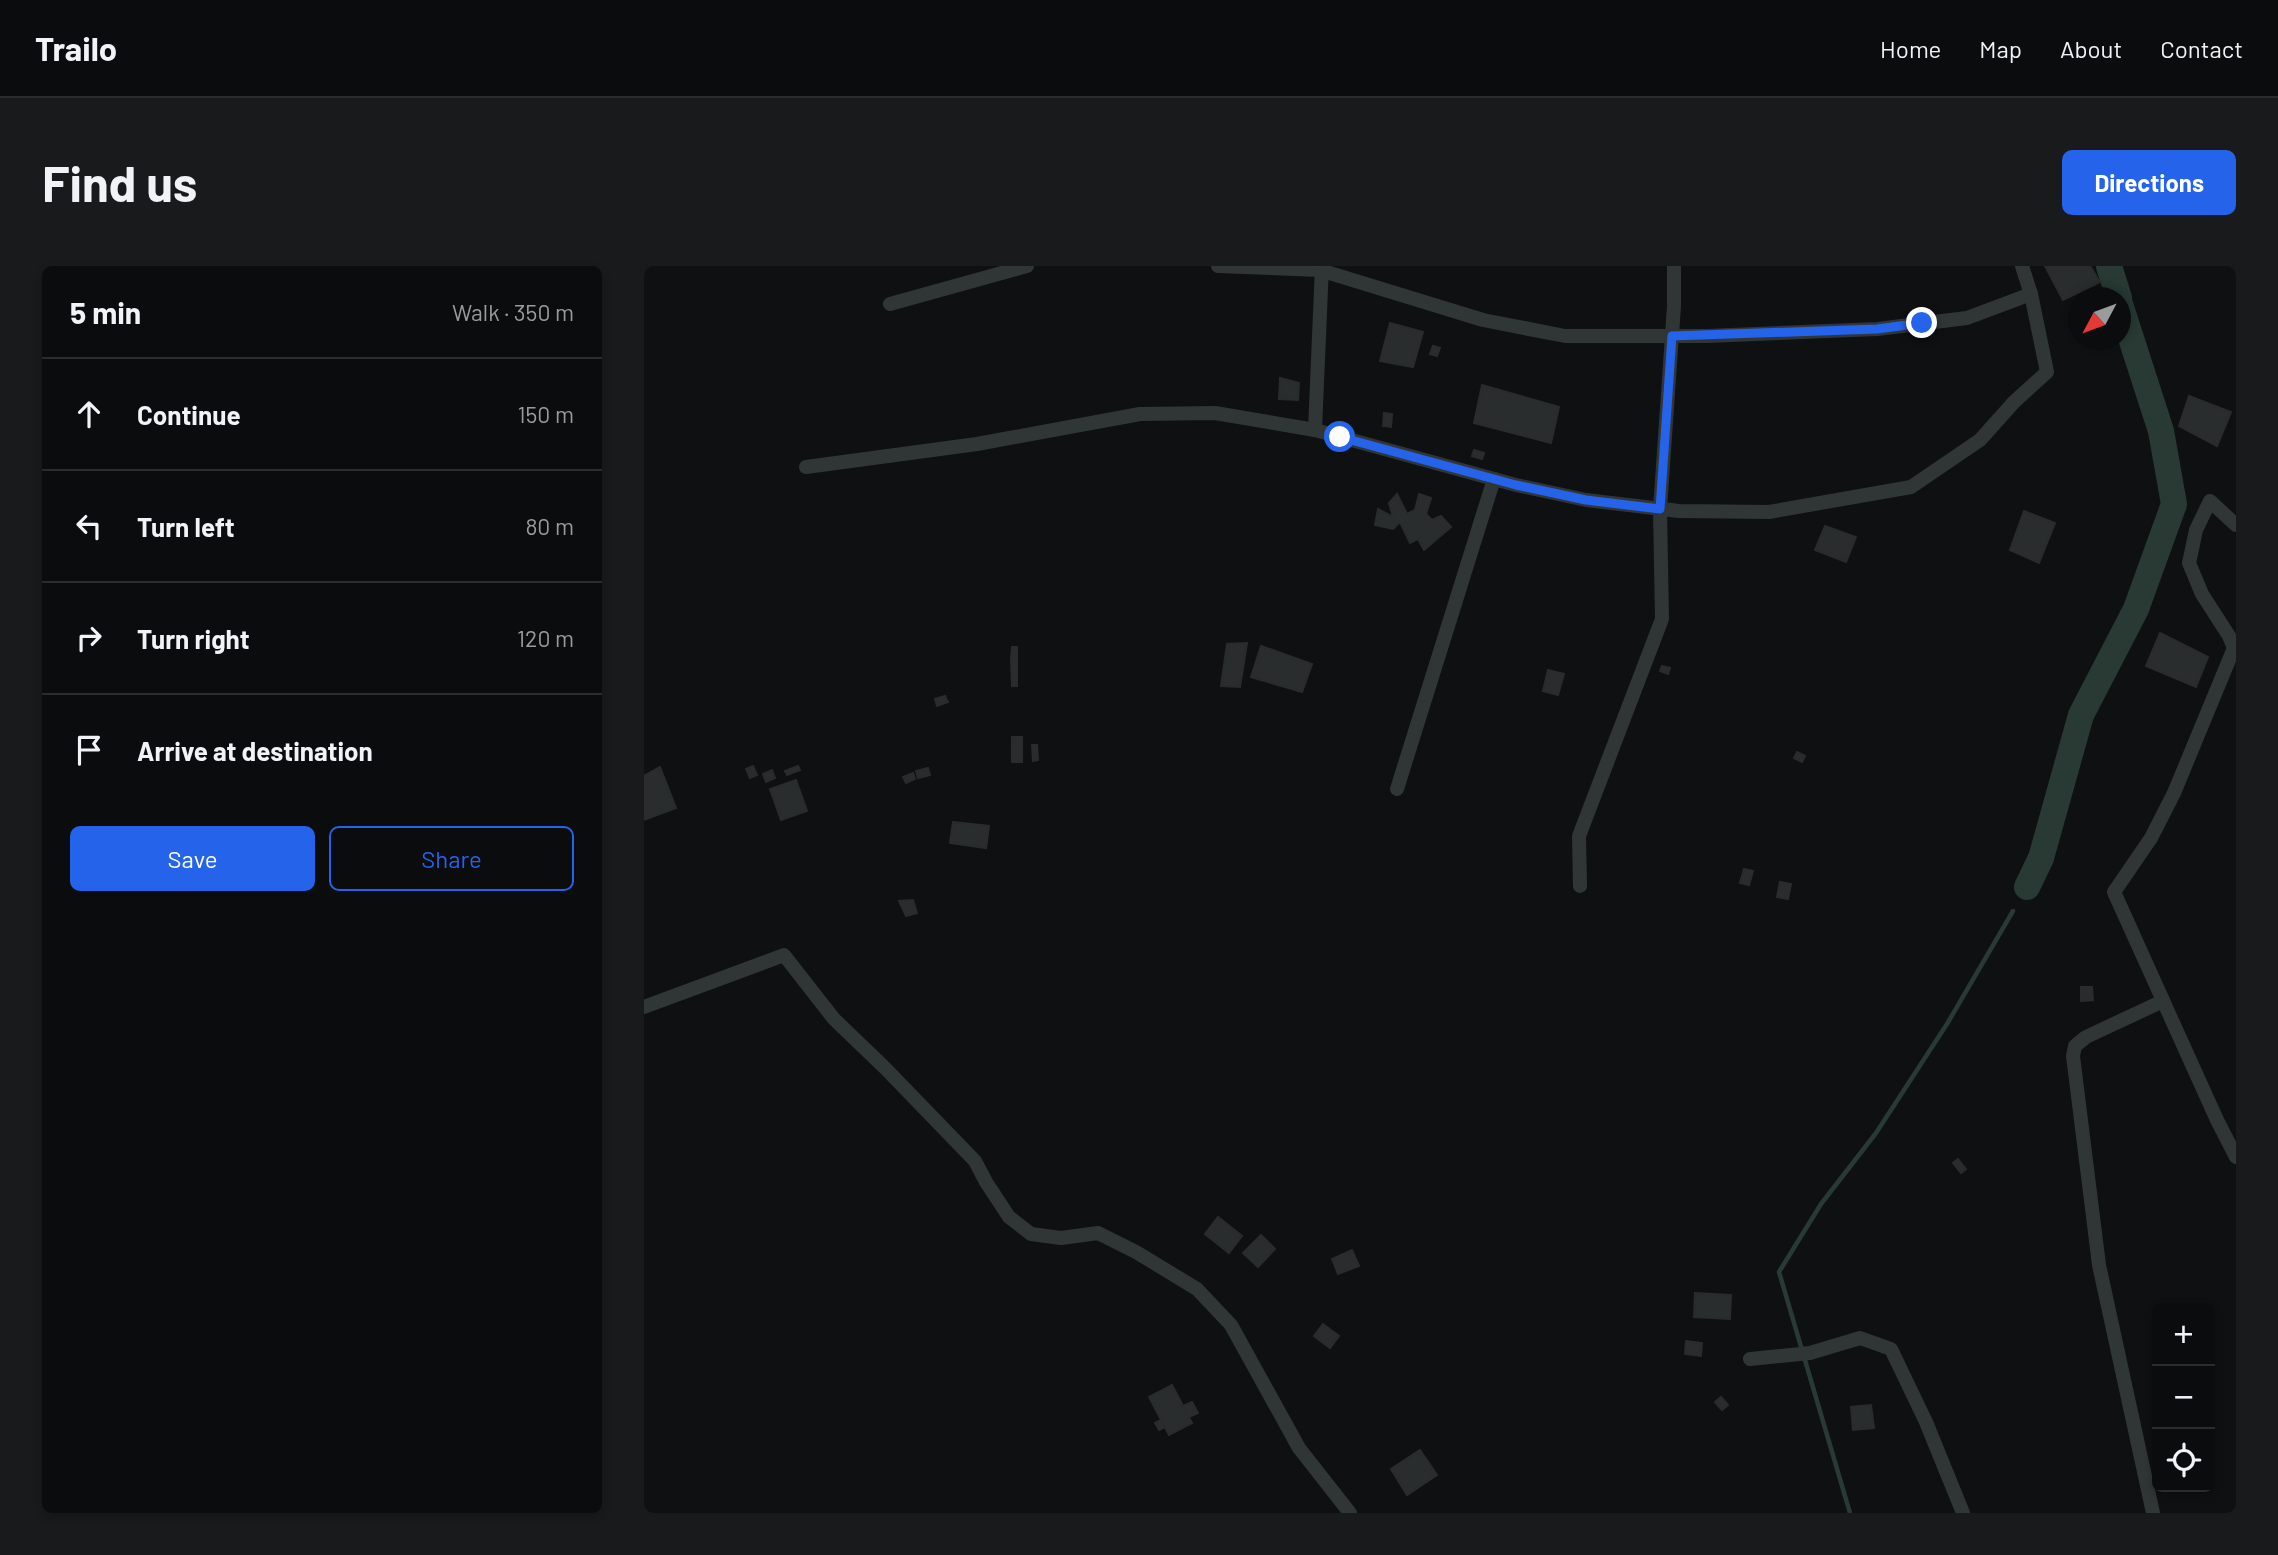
<!DOCTYPE html>
<html lang="en">
<head>
<meta charset="utf-8">
<style>
  :root { --surface:#0b0c0d; --page:#191a1b; --text:#f1f3f6; --muted:#9a9b9d; --line:#2b2c2e; --accent:#2563eb }
  body { margin:0; font-family:Barlow,sans-serif; background:var(--page); color:var(--text) }
  .controls { position:absolute; right:21px; bottom:21px; display:grid; overflow:hidden; border-radius:10px; box-shadow:0 4px 10px #0003 }
  .controls button { width:63px; height:63px; display:grid; place-items:center; padding:0; border:0; border-bottom:2px solid var(--line); background:var(--surface); color:var(--text); font:35px sans-serif }
  .compass { position:absolute; left:1424px; top:21px; width:63px; height:63px; border-radius:50%; background:var(--surface); box-shadow:0 4px 10px #0003; rotate:229deg }
  .stop { position:absolute; width:21px; height:21px; margin:-16px; border:5px solid #2563eb; border-radius:50%; background:#fff }
  .stop.end { background:#2563eb; border-color:#fff; box-shadow:0 2px 7px #0008 }
  .list { margin:0; padding:0; list-style:none }
  h2 { display:flex; justify-content:space-between; align-items:center; height:91px; margin:0; padding:0 28px; font-size:30px }
  h2 small { font-size:23px; font-weight:400; color:var(--muted) }
  .list li { display:grid; grid-template-columns:46px 1fr auto; gap:21px; align-items:center; box-sizing:border-box; height:112px; padding:0 28px; border-top:2px solid var(--line) }
  .list b { display:block; font-size:26px; white-space:nowrap }
  .list em { font-size:23px; font-style:normal; color:var(--muted) }
  .actions { display:flex; gap:14px; padding:21px 28px }
  .actions a { flex:1; padding:16px 0; border:2px solid var(--accent); border-radius:10px; text-align:center; font-size:24px; color:var(--accent) }
  .actions .main { background:var(--accent); color:#fff }
  .icon { flex:none; width:38px; height:38px; fill:none; stroke:currentColor; stroke-width:2; stroke-linecap:round; stroke-linejoin:round }
  .map { position:relative; flex:none; width:1592px; height:1247px; overflow:hidden; border-radius:10px }
  header { display:flex; align-items:center; gap:42px; box-sizing:border-box; height:98px; padding:0 35px; background:var(--surface); border-bottom:2px solid var(--line) }
  header strong { font-size:33px }
  nav { display:flex; gap:38px; margin-inline-start:auto; font-size:24px }
  .intro { display:flex; align-items:center; justify-content:space-between; box-sizing:border-box; height:168px; padding:0 42px }
  h1 { margin:0; font-size:49px }
  .button { padding:18px 32px; border-radius:10px; background:var(--accent); color:#fff; font-size:24px; font-weight:700 }
  main { display:flex; gap:42px; padding:0 42px }
  aside { flex:1; background:var(--surface); border-radius:10px; box-shadow:0 4px 10px #0003 }
  .map>svg:first-child { display:block }
</style>
</head>
<body>
<header>
<strong>Trailo</strong>
<nav><a>Home</a><a>Map</a><a>About</a><a>Contact</a></nav>
</header>
<div class="intro"><h1>Find us</h1><a class="button">Directions</a></div>
<main>
<aside>
<h2>5 min<small>Walk · 350 m</small></h2>
<ul class="list">
<li><svg class="icon" aria-label="ahead" viewBox="0 0 24 24"><path d="M12 20V5M6 11l6-6 6 6"/></svg><div><b>Continue</b></div><em>150 m</em></li>
<li><svg class="icon" aria-label="left" viewBox="0 0 24 24"><path d="M17 20v-9H6M10 6l-5 5 5 5"/></svg><div><b>Turn left</b></div><em>80 m</em></li>
<li><svg class="icon" aria-label="right" viewBox="0 0 24 24"><path d="M7 20v-9h11M14 6l5 5-5 5"/></svg><div><b>Turn right</b></div><em>120 m</em></li>
<li><svg class="icon" aria-label="arrive" viewBox="0 0 24 24"><path d="M6 21V4h12l-3 4 3 4H6"/></svg><div><b>Arrive at destination</b></div></li>
</ul>
<div class="actions"><a class="main">Save</a><a>Share</a></div>
</aside>
<div class="map">
<svg width="1592" height="1247" viewBox="0 0 1592 1247">
  <rect width="100%" height="100%" fill="#0f1011"/>
  <g fill="none" stroke-linecap="round" stroke-linejoin="round">
    <path stroke="#283a33" stroke-width="4.5" d="M1206 1247 1135 1006 1177 938 1232 867 1303 758 1369 645"/>
    <g stroke="#283a33" stroke-width="26">
      <path d="M1465 0 1475 32"/>
      <path d="M1383 621 1397 592 1437 449 1492 343 1530 238 1517 165 1476 38"/>
    </g>
  </g>
  <g fill="#292d2d" stroke="#292c2d" stroke-width="2">
    <path d="M1401 0H1446L1456 16 1419 34Z"/>
    <path d="M746 57 779 66 769 101 736 95Z"/>
    <path d="M789 80 796 82 793 90 786 88Z"/>
    <path d="M636 112 655 117 654 134 635 133Z"/>
    <path d="M838 119 915 141 907 177 830 157Z"/>
    <path d="M1545 130 1587 146 1573 180 1535 160Z"/>
    <path d="M740 147 748 148 747 161 739 160Z"/>
    <path d="M830 184 840 187 838 193 828 190Z"/>
    <path d="M753 228 763 248 771 244 775 228 787 232 782 248 788 254 797 250 807 261 780 284 774 273 766 277 756 256 749 263 731 259 734 243 749 251 745 237Z"/>
    <path d="M1380 245 1411 257 1395 297 1366 284Z"/>
    <path d="M1181 260 1212 271 1202 296 1171 284Z"/>
    <path d="M1516 367 1564 391 1552 421 1502 400Z"/>
    <path d="M603 377 596 421 577 420 583 378Z"/>
    <path d="M617 380 668 398 658 426 607 411Z"/>
    <path d="M368 381H373V393H367Z"/>
    <path d="M367 393H373V420H368Z"/>
    <path d="M1018 400 1026 402 1024 408 1016 405Z"/>
    <path d="M904 404 920 408 914 429 899 425Z"/>
    <path d="M301 430 304 436 293 440 291 433Z"/>
    <rect x="368" y="471" width="10" height="25"/>
    <path d="M388 479H393L394 494 389 495Z"/>
    <path d="M1153 486 1161 490 1158 496 1150 492Z"/>
    <path d="M109 500 113 509 106 512 102 503Z"/>
    <path d="M154 500 156 504 143 509 141 505Z"/>
    <path d="M16 501 32 542 0 554V510Z"/>
    <path d="M284 502 286 509 274 512 272 505Z"/>
    <path d="M128 504 131 512 122 516 119 508Z"/>
    <path d="M269 507 271 513 262 517 259 511Z"/>
    <path d="M152 514 163 545 137 554 126 523Z"/>
    <path d="M309 556 345 560 342 582 306 577Z"/>
    <path d="M1100 603 1109 605 1105 619 1096 617Z"/>
    <path d="M1136 616 1147 618 1144 633 1133 631Z"/>
    <path d="M269 634 273 647 262 650 255 635Z"/>
    <path d="M1437 721H1448L1449 734 1437 735Z"/>
    <path d="M1314 893 1322 903 1317 907 1309 897Z"/>
    <path d="M574 951 598 970 585 987 561 968Z"/>
    <path d="M617 969 631 983 614 1001 599 987Z"/>
    <path d="M708 984 715 1000 694 1008 688 993Z"/>
    <path d="M1051 1027 1087 1029 1086 1053 1050 1051Z"/>
    <path d="M679 1058 695 1070 686 1082 670 1070Z"/>
    <path d="M1042 1075 1058 1077 1057 1090 1041 1088Z"/>
    <path d="M528 1119 548 1157 525 1169 505 1131Z"/>
    <path d="M1077 1131 1084 1139 1078 1144 1071 1136Z"/>
    <path d="M548 1136 554 1147 545 1151 539 1140Z"/>
    <path d="M1227 1139 1230 1162 1209 1164 1207 1141Z"/>
    <path d="M517 1154 521 1161 515 1164 511 1157Z"/>
    <path d="M776 1184 793 1209 763 1229 747 1203Z"/>
  </g>
  <g fill="none" stroke-linecap="round" stroke-linejoin="round">
    <g stroke="#303636" stroke-width="14">
      <path d="M574 0 676 4 839 54 921 70H1063L1233 63 1323 52 1387 28"/>
      <path d="M246 38 383 0"/>
      <path d="M671 164 678 0"/>
      <path d="M162 201 333 178 496 148 571 147 671 164 872 219 942 234 1035 245 1125 246 1267 221 1336 174 1370 136 1403 106 1387 28 1378 0"/>
      <path d="M1592 259 1566 235 1552 264 1545 297 1558 328 1585 370 1590 382 1530 527 1507 572 1470 626 1573 854 1592 891"/>
      <path d="M753 523 850 213"/>
      <path d="M936 620 935 570 1018 353 1016 243 1030 40V0"/>
      <path d="M0 741 140 689 190 753 241 802 331 895 342 916 365 951 387 968 417 972 454 967 492 986 553 1023 587 1059 655 1182 706 1247"/>
      <path d="M1106 1093 1166 1087 1216 1072 1247 1083 1282 1156 1319 1247"/>
      <path d="M1509 1247 1455 999 1429 790 1431 780 1442 771 1519 735"/>
    </g>
  </g>
  <g fill="none" stroke-linecap="round" stroke-linejoin="round">
    <path stroke="#2563eb" stroke-width="9" d="M696 171 872 219 942 234 1016 243 1028 70 1233 63 1278 57"/>
  </g>
</svg>
<div class="controls">
<button>+</button>
<button>−</button>
<button><svg class="icon" aria-label="locate" viewBox="0 0 24 24"><circle cx="12" cy="12" r="6"/><path d="M12 2v4M12 18v4M2 12h4M18 12h4"/></svg></button>
</div>
<svg class="compass" viewBox="-18 -18 36 36"><path d="M0-13l5 13h-10z" fill="#e53935"/><path d="M0 13l5-13h-10z" fill="#9a9b9d"/></svg>
<div class="stop" style="left:696px;top:171px"></div>
<div class="stop end" style="left:1278px;top:57px"></div>
</div>
</main>
</body>
</html>
